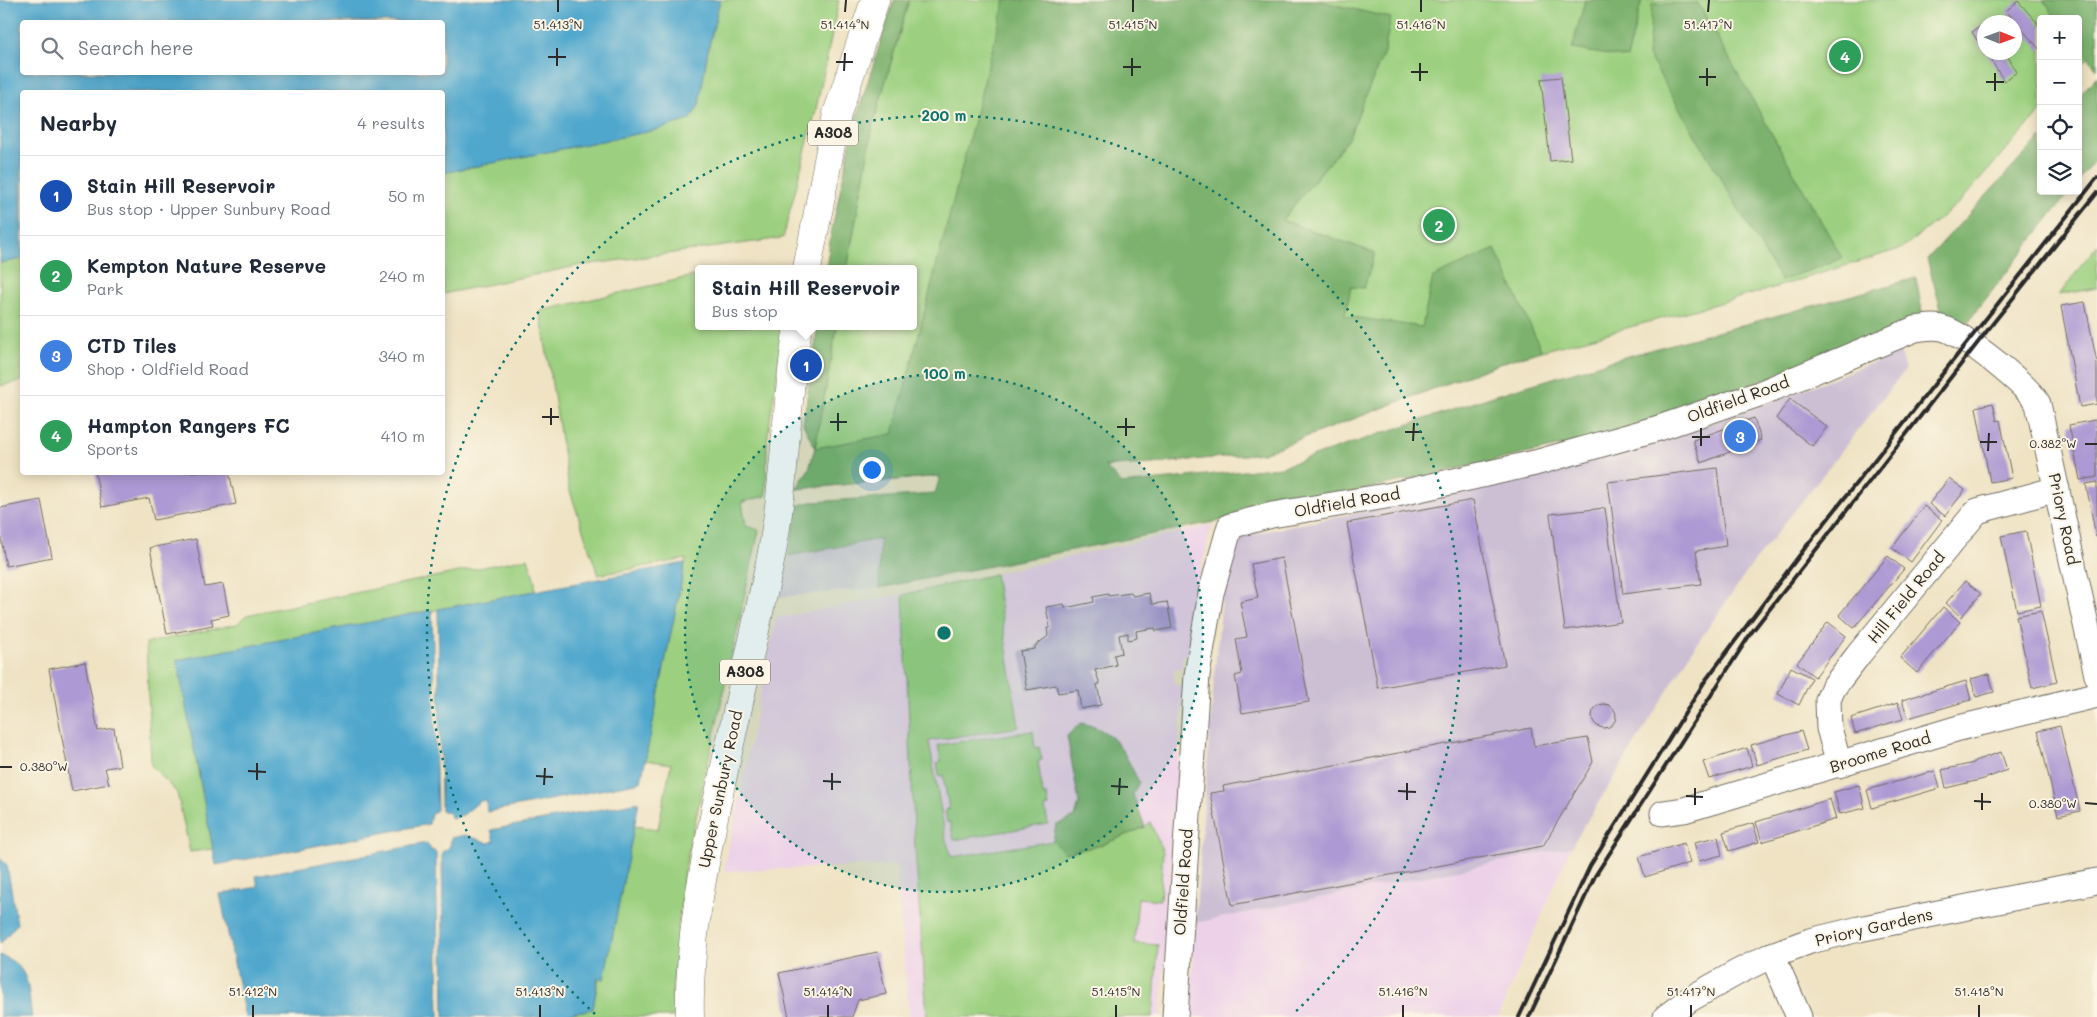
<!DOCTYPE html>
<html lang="en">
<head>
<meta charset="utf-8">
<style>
  :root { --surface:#fff; --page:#f6f6f7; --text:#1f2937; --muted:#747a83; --line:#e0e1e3; --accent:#d1495b }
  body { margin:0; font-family:Mali,sans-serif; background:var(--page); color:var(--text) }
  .controls { position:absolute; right:15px; top:15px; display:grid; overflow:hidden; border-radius:5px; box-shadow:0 2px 12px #0003 }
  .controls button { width:45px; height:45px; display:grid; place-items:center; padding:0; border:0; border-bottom:1px solid var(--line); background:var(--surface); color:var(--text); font:25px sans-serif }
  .compass { position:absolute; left:1977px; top:15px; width:45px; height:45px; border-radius:50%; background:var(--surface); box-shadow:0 2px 12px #0003; rotate:91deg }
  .you { position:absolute; left:871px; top:469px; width:18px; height:18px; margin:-12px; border:4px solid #fff; border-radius:50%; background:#1a73e8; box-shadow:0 0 0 8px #1a73e833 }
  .badge { display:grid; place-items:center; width:32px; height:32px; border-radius:50%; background:var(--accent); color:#fff; font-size:16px; font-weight:700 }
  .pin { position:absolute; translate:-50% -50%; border:2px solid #fff; box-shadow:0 1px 5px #0006 }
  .popup { position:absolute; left:695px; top:265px; width:222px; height:65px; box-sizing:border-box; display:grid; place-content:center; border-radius:5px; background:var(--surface); filter:drop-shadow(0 1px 4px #0005); font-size:16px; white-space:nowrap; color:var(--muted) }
  .popup b { font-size:19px; color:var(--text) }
  .popup::after { content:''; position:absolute; left:50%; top:100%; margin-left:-10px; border:10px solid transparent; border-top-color:var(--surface) }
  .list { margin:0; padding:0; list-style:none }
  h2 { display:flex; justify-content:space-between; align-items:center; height:65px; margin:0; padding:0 20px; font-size:21px }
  h2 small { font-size:16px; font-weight:400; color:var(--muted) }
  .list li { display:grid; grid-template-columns:32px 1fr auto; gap:15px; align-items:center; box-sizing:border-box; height:80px; padding:0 20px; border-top:1px solid var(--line) }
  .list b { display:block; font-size:19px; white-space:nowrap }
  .list p { margin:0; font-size:16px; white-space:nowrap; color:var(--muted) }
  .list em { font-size:16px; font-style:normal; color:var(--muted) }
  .icon { flex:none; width:28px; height:28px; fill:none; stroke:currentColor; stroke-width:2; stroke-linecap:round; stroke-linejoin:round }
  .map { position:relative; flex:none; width:2097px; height:1017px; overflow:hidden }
  .search { position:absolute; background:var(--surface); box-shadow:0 2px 12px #0003; left:20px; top:20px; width:425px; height:55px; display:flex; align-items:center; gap:12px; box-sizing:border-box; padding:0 18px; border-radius:5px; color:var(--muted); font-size:19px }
  .panel { position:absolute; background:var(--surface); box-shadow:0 2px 12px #0003; left:20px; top:90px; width:425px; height:385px; border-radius:5px }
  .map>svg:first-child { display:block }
</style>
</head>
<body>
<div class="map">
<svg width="2097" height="1017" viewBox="0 0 2097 1017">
  <rect width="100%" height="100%" fill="#fcf5e5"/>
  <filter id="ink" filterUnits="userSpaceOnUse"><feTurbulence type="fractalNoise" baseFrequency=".02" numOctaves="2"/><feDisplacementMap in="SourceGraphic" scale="10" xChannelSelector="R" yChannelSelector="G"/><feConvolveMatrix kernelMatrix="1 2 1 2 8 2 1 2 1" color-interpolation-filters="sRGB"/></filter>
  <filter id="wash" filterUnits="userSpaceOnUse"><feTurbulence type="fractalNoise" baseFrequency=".0096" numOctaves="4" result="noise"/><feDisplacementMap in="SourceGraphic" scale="20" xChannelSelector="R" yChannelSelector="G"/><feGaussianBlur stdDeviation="1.12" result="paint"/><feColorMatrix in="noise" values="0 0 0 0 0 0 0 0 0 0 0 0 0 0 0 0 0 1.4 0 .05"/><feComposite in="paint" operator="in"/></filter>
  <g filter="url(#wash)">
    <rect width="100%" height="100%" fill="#efe3c4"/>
    <g fill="#edd1e9">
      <path d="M1212 525 1194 598 1189 655H1183L1182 668 1174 669V685L1183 686 1161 1017H909L896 865 724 871 776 618 903 594Z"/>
      <path d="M1571 847 1498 1017H1190L1195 923Z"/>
    </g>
    <g fill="#ccbfd4">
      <path d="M1900 352 1905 370 1751 566 1694 648 1571 847 1195 923 1215 667 1223 591 1242 536 1542 475 1646 446 1777 400Z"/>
      <path d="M880 539 879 588 780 597 788 556Z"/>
    </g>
    <g fill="#9cd080" stroke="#647e56" fill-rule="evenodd">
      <path d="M720 0H839L815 114 783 238 577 266 443 294V173L656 130 708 50Z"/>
      <path d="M909 0H2097V48L2078 69V19H2041V111L1960 202 1903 248 1767 290 1512 359 1263 453 1150 464 940 476 796 489 809 469 815 448 837 326H914V269H847L873 125ZM1984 22H2014V52H1984Z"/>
      <path d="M2097 245V288L2059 295Z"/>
      <path d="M22 259V381L0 386V263Z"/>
      <path d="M698 275V326H784L767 442 766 496 742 502 746 526 759 530 684 872 672 991 673 1017H550L593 1008 599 978 604 979 634 826 658 829 671 764 645 760 686 559 598 575 569 488 540 311Z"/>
      <path d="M528 558 535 581V591L177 660 213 849 190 852 177 793 151 765 146 643 237 624 246 615Z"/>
      <path d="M995 574 1019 727 929 741 946 840 952 857 1053 841 1065 853 1102 845 1145 827 1150 822 1163 852 1160 900 1138 898 1134 943 1158 945 1153 1017H927L915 847 903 595Z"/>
      <path d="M1033 731 1035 748 1039 747 1042 760 1038 761 1043 795H1047L1049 806 1045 807 1048 824 954 840 950 822 947 823 945 810 949 809 943 775 939 776 937 763 941 762 938 745Z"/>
    </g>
    <g fill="#7db26e" stroke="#546e4c">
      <path d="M894 0H909L873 125 847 269H826L831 234 855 122Z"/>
      <path d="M1005 0H1315L1391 18 1384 52 1348 139 1282 220 1375 253 1364 288 1351 287 1345 316 1422 327 1433 277 1495 249 1542 351 1512 359 1263 453 1150 464 1105 466 1122 484 1281 467 1496 395 1624 357 1916 278 1923 316 1869 342 1607 436 1229 519 879 588 880 539 788 556 798 505 811 502 935 494 940 476 796 489 809 469 815 448 803 424 818 326H837L815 448 893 434Z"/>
      <path d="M1585 0H1642L1627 58 1572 49Z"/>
      <path d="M2043 0H2097V69L2078 45V19H2057Z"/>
      <path d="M1698 3 1842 258 1781 281 1648 55 1652 4Z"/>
      <path d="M2097 76V157L2078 181V97Z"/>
      <path d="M2041 137V191H2070L1964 327 1942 313 1927 259Z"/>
      <path d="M1081 723C1119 732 1122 750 1139 782L1133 794 1145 827 1102 845 1065 853 1053 841 1056 825 1075 817 1079 803 1067 736Z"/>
    </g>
    <g fill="#50a7cd" stroke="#3e697c" fill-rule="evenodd">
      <path d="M0 0H720L708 50 699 105 690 120 656 130 443 173 442 92H22V259L0 263ZM22 22H442V72H22Z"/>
      <path d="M685 563 641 782 487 812 486 800 480 801 463 815 451 818 450 814 441 810 438 609Z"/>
      <path d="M432 610 437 810 431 814 429 824 216 865 177 660Z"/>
      <path d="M639 802 604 979 598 978 593 1009 552 1017H444L442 852C449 849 451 846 451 838L465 835 489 843 494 841 491 830Z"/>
      <path d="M427 843 431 850 436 852 439 1017H245L220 894 258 887 256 876Z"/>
      <path d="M0 858 7 865 17 924 0 944Z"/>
      <path d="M0 955C32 967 27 988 32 1017H0Z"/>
    </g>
    <g id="blocks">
      <g fill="#ad99d3">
        <path d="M2018 1 2041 27V51L2006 11Z"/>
        <path d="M1984 24V51L1972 32Z"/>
        <path d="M1986 52H2005L2017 72 2004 81Z"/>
        <path d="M1561 77 1571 159 1550 161 1541 79Z"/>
        <path d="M2085 302 2097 363V404L2080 407 2061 306Z"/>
        <path d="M1790 399 1827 427 1812 446 1776 418Z"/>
        <path d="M1993 403 1997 421 2000 420 2012 478 1990 482 1976 407Z"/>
        <path d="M1754 418 1761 440 1701 463 1693 440Z"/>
        <path d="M2095 420 2097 431V477L2080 480 2069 425Z"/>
        <path d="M1717 468 1726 546 1696 551 1701 584 1623 594 1608 482Z"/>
        <path d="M95 472H229L236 504 154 520 149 498 102 507Z"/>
        <path d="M1949 478 1965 490 1945 516 1929 504Z"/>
        <path d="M2097 482V537H2096L2086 484Z"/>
        <path d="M41 500 52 557 6 566 0 533V508Z"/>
        <path d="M1473 500 1505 665 1378 688 1347 523Z"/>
        <path d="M1924 506 1942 520 1911 562 1892 548Z"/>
        <path d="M1605 508 1621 622 1565 630 1550 514Z"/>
        <path d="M2026 531 2041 606 2017 611 2001 536Z"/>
        <path d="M196 539 205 587 223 584 229 615 211 619 213 625 167 634 150 548Z"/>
        <path d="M1888 556 1904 569 1854 628 1839 615Z"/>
        <path d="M1282 558 1309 702 1242 713 1235 676 1242 674 1236 639 1247 637 1240 602 1258 598 1251 564Z"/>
        <path d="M1965 581 1981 594 1961 617 1946 603Z"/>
        <path d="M1131 593 1133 596 1149 593 1152 604 1167 602 1172 628 1156 631 1155 628 1136 631 1137 638 1128 640V633L1119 635 1122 653 1114 655 1116 665 1095 670 1100 684H1097L1101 705 1081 709 1078 690 1058 693 1056 685 1027 690 1020 651 1035 649V646L1048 636 1047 628H1050L1046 607 1064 604 1065 608 1094 602 1093 597 1108 594V596Z"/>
        <path d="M1943 607 1960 622 1917 673 1900 658Z"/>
        <path d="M2041 611 2057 682 2032 688 2016 616Z"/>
        <path d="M1828 622 1846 636 1815 677 1797 663Z"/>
        <path d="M85 662 98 731 114 728 120 766 105 768 109 784 72 791 49 669Z"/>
        <path d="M1791 667 1812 678 1799 705 1778 694Z"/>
        <path d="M1989 674 1994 692 1976 697 1971 679Z"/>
        <path d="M1966 681 1971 700 1908 718 1902 700Z"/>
        <path d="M1898 703 1903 719 1855 734 1851 718Z"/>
        <circle cx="1604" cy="716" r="12"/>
        <path d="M2060 726 2080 811 2058 816 2038 731Z"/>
        <path d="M1531 728 1534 746 1588 738 1593 762 1543 846 1232 905 1210 793 1224 791 1223 786Z"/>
        <path d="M1801 731 1807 750 1757 765 1751 745Z"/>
        <path d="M1747 748 1752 766 1709 779 1703 762Z"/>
        <path d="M2001 752 2007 770 1984 779 1946 788 1942 770 1974 763V761Z"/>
        <path d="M1935 771 1940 788 1872 808 1867 790Z"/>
        <path d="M1859 785 1865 808 1840 814 1834 792Z"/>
        <path d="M1830 799 1836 819 1762 842 1756 822Z"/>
        <path d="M1753 823 1759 842 1729 851 1723 832Z"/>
        <path d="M1718 837 1722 855 1699 861 1694 842Z"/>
        <path d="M1684 843 1690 863 1645 877 1639 857Z"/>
        <path d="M877 952 886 994 858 1000 852 1017H789L779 973Z"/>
      </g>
    </g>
  </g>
  <g filter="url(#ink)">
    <use href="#blocks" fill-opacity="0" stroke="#706b61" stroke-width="1"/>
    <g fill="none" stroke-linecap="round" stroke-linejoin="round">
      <defs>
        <g id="minor">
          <path d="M1839 765 1829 728 1828 700 1833 688 1859 654 1977 511 2057 489"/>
          <path d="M1663 813 1684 810 1959 728 2097 695"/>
          <path d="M1772 955 1799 1017"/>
          <path d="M1175 1017 1197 675 1211 593 1230 526 1272 515 1392 495 1535 463 1659 428 1759 394 1915 329C1925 328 1935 325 1945 329 1963 334 2031 388 2038 404L2097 675"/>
          <path d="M1666 1017 1690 999 1738 972 1772 955 1810 941 1859 929 2097 881"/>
        </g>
        <g id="highway">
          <path d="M807 269 837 114 875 0"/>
          <path d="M690 1017C688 946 702 876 716 807 733 727 752 647 769 567 786 487 785 406 798 326"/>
        </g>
      </defs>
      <use href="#minor" stroke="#706b61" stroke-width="27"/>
      <use href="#highway" stroke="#706b61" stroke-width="29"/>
      <use href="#minor" stroke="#fff" stroke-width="25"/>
      <use href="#highway" stroke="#fff" stroke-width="28"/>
      <g stroke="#2b2b2b" stroke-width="4">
        <path d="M1519 1017 1590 866 1705 681 1805 548 2097 178"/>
        <path d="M1529 1017 1595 876 1751 633 1994 322 2097 193"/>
      </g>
    </g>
  </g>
  <path fill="none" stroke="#2b2b2b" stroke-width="2" d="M558 12V0M845 12 846 0M1133 12V0M1421 12V0M1708 12 1709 0M548 57H566M836 62H853M557 66V48M1123 67H1141M844 71 845 53M1411 72H1428M1132 76V58M1699 77H1716M1420 81V63M1986 82H2004M1707 86V68M1995 91V73M542 417H559M830 422H847M551 425V408M1117 427H1135M838 431V413M1405 432H1422M1126 436V418M1692 437H1710M1413 441 1414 423M1980 442H1997M2085 444H2097M1701 446V428M1988 451 1989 433M0 767H12M248 771 266 772M536 776 553 777M257 780V763M823 781 841 782M544 785 545 768M1111 786 1128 787M832 790V773M1398 791 1416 792M1119 795 1120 778M1686 796 1703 797M1407 800V783M1974 801 1991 802M2085 803 2097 804M1695 805V788M1982 810V793M253 1017V1005M540 1017V1005M828 1017V1005M1116 1017V1005M1403 1017V1005M1691 1017V1005M1979 1017V1005"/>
  <circle cx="944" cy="633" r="259" fill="#0f766e" fill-opacity=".12"/>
  <g fill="none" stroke="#0f766e" stroke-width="2.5" stroke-dasharray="2.5 5">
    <circle cx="944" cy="633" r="259"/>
    <path d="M595 1014A517 517 0 1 1 1293 1014"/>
  </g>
  <g text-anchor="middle" stroke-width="4" stroke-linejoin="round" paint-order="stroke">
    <g fill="#fcf5e5" stroke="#6a6863" stroke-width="1">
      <rect x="808" y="120.5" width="50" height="25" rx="4"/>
      <rect x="720" y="659.5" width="50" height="25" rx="4"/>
    </g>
    <g font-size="15" font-weight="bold" fill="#2b2b2b">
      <text x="833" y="138">A308</text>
      <text x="745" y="677">A308</text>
    </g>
    <g font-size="16" fill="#2b2b2b" stroke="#fcf5e5">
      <text transform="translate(1738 399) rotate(-20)" y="6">Oldfield Road</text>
      <text transform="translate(1347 502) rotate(-10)" y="6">Oldfield Road</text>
      <text transform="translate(2064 519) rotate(78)" y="6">Priory Road</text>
      <text transform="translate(1906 597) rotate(-51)" y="6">Hill Field Road</text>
      <text transform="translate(1880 752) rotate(-17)" y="6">Broome Road</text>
      <text transform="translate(720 789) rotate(-78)" y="6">Upper Sunbury Road</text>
      <text transform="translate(1183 882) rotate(-86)" y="6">Oldfield Road</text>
      <text transform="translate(1874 927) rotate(-13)" y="6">Priory Gardens</text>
    </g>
  </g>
  <g font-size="12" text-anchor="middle" fill="#2b2b2b" stroke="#fcf5e5" stroke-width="4" stroke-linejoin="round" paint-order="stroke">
    <text x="558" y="29">51.413°N</text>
    <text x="845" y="29">51.414°N</text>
    <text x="1133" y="29">51.415°N</text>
    <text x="1421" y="29">51.416°N</text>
    <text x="1708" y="29">51.417°N</text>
    <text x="2053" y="448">0.382°W</text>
    <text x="44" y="771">0.380°W</text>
    <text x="2053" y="808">0.380°W</text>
    <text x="253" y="996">51.412°N</text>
    <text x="540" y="996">51.413°N</text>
    <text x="828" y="996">51.414°N</text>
    <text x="1116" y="996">51.415°N</text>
    <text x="1403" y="996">51.416°N</text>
    <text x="1691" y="996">51.417°N</text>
    <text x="1979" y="996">51.418°N</text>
  </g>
  <circle cx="944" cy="633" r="8" fill="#0f766e" stroke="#fcf5e5" stroke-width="2.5"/>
  <g font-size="15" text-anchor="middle" font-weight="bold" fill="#0f766e" stroke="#fcf5e5" stroke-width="4" stroke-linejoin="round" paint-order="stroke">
    <text x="944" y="121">200 m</text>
    <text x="944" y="379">100 m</text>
  </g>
</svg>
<div class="controls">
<button>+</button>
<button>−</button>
<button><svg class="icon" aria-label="locate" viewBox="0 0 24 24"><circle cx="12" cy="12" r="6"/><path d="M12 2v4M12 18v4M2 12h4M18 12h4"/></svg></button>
<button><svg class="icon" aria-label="layers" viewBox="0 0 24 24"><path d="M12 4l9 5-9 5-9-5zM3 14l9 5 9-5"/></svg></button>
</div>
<svg class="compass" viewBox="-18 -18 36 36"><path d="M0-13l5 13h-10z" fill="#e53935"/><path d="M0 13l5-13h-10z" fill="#747a83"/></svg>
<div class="you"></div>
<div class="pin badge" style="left:806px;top:365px;background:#1a4fb4">1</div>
<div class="popup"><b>Stain Hill Reservoir</b>Bus stop</div>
<div class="pin badge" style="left:1439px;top:225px;background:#2e9e5b">2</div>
<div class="pin badge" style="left:1740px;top:436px;background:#3f7fe0">3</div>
<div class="pin badge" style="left:1845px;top:56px;background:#2e9e5b">4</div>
<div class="search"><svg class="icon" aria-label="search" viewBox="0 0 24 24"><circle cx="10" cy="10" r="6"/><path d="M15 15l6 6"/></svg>Search here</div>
<section class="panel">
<h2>Nearby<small>4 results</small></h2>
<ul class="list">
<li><span class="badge" style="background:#1a4fb4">1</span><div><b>Stain Hill Reservoir</b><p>Bus stop · Upper Sunbury Road</p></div><em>50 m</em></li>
<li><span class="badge" style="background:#2e9e5b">2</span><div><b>Kempton Nature Reserve</b><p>Park</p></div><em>240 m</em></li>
<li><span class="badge" style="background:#3f7fe0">3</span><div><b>CTD Tiles</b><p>Shop · Oldfield Road</p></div><em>340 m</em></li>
<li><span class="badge" style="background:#2e9e5b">4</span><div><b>Hampton Rangers FC</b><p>Sports</p></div><em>410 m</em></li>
</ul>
</section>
</div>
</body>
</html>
